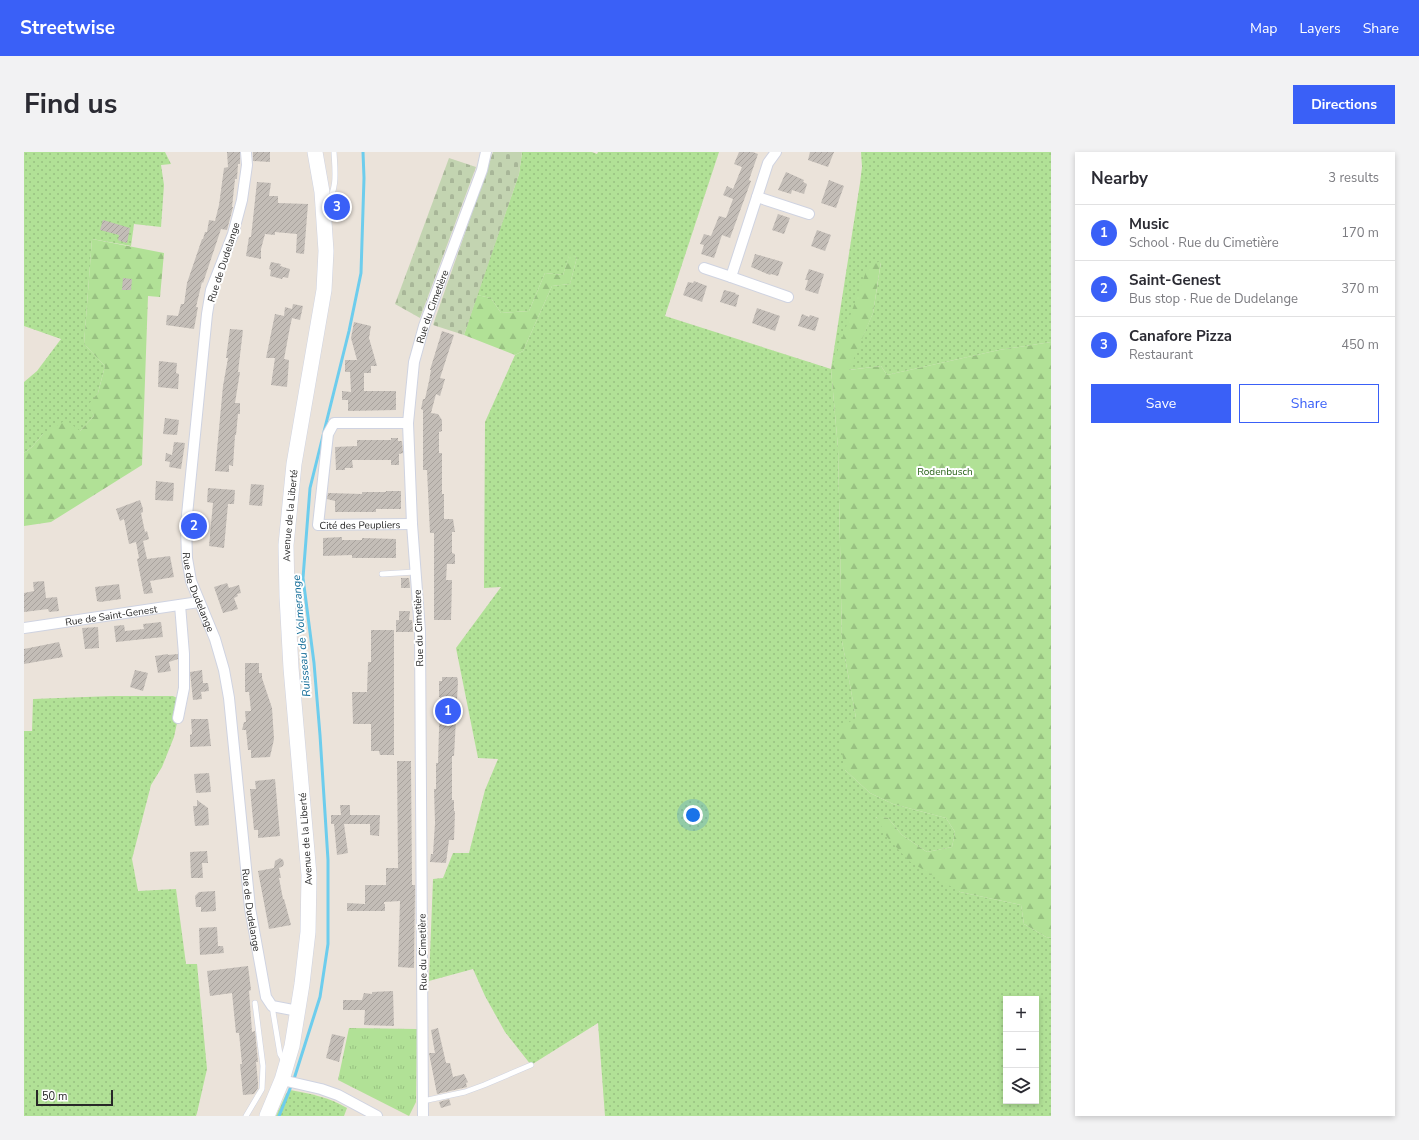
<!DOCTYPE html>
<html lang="en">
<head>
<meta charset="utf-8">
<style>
  :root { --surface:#fff; --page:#f2f2f3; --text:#2b2b33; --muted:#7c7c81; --line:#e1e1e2; --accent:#3a60f7 }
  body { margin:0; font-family:"Nunito Sans",sans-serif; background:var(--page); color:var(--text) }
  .controls { position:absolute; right:12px; bottom:12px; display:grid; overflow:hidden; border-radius:0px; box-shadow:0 2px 6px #0003 }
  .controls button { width:36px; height:36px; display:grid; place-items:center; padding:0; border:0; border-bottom:1px solid var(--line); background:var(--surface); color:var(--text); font:20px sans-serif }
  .scale { position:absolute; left:12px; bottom:10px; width:77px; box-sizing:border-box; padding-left:4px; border:2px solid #282828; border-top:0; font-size:11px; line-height:14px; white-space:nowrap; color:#282828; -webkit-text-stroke:3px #fff; paint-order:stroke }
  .you { position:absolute; left:669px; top:663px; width:14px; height:14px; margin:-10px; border:3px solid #fff; border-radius:50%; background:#1a73e8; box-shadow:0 0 0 6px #1a73e833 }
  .badge { display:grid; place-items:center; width:26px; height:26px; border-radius:50%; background:var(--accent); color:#fff; font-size:13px; font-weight:700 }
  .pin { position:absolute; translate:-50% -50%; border:2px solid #fff; box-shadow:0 1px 4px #0006 }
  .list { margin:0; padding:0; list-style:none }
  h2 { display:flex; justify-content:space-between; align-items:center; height:52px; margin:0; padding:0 16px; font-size:17px }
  h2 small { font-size:13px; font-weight:400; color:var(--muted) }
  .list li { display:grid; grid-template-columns:26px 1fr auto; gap:12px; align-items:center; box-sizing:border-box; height:56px; padding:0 16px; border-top:1px solid var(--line) }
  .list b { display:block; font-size:15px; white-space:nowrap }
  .list p { margin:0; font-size:13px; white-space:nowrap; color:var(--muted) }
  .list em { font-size:13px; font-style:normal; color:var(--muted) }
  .actions { display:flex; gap:8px; padding:12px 16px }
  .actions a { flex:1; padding:9px 0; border:1px solid var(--accent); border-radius:0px; text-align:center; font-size:14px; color:var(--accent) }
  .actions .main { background:var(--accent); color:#fff }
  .icon { flex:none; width:22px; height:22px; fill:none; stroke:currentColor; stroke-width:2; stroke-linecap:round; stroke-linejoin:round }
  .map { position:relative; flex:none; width:1027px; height:964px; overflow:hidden; border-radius:0px }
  header { display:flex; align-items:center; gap:24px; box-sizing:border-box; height:56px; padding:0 20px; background:var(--accent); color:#fff }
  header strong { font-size:19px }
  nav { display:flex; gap:22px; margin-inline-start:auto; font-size:14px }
  .intro { display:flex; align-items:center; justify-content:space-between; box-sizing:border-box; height:96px; padding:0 24px }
  h1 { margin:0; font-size:28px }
  .button { padding:10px 18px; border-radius:0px; background:var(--accent); color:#fff; font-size:14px; font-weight:700 }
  main { display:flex; gap:24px; padding:0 24px }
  aside { flex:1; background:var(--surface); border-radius:0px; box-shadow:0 2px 6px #0003 }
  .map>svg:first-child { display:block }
</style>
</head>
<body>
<header>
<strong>Streetwise</strong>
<nav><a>Map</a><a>Layers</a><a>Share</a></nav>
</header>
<div class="intro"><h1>Find us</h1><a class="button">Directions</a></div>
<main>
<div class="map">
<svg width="1027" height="964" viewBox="0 0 1027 964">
  <defs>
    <pattern id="grass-dots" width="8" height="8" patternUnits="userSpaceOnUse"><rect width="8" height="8" fill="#b1e196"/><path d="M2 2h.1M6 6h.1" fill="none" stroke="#98c181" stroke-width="1.8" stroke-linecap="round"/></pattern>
    <pattern id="forest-firs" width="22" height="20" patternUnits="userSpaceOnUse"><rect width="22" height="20" fill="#b1e196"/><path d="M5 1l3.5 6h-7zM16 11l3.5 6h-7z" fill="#98c181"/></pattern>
    <pattern id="cemetery-stones" width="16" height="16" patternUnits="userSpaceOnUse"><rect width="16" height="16" fill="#c3d4b1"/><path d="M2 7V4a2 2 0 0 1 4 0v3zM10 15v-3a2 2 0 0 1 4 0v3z" fill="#a8b698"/></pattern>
    <pattern id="park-tufts" width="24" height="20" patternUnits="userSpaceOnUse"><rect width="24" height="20" fill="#b1e196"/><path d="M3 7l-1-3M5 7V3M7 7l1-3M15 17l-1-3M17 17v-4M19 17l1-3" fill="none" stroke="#98c181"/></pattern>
    <pattern id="building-hatch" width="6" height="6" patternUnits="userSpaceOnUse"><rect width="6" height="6" fill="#c3bdb7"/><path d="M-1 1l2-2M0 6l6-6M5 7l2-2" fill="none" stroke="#a8a29d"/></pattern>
  </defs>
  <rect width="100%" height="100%" fill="#ebe3da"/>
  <g fill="url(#grass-dots)" fill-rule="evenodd">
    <path d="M0 0H141L147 12 137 13 140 33 137 75 110 72 107 94 68 87 60 192 81 214 74 241 65 253 70 264 56 279 19 282 8 295 0 301V230L13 219 37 187 0 174Z"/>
    <path d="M498 0H568L573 2 574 0H695L641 164 807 217 836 31 838 15 837 0H1027V190L975 198 863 223 857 214 824 218 849 161 857 110 807 217 814 296 818 489 832 566 821 618 846 641 869 652 922 666 931 680 928 695 903 700 878 683 864 666 852 665 936 740 997 753 1000 772 1022 785 1027 786V964H581L574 871 507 913 481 880 461 844 449 817 405 829 409 727 419 726 429 701H445L461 638 474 607 454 606 432 496 477 435 460 436 461 270 491 203 499 199 528 134 546 132 553 105 545 104 539 123 521 121 505 159 477 161 467 146 453 143 495 22ZM982 847H1012V949H982Z"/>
    <path d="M88 544H149L153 546 154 566 150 585 138 615 127 633 108 707 114 739 152 737 162 812H173L183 917 173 961 172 964H0V579H8L9 547Z"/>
    <path d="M266 938C288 942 304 945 323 956L320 964H252L262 942Z"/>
  </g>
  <g fill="url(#forest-firs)">
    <path d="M68 87 140 101 136 145 124 144 118 313 27 370 0 374V301L8 295 19 282 42 268 56 279 70 264 64 253 74 241 81 214 60 192Z"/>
    <path d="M545 103 553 105 546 132 528 134 499 199 491 203 440 183 453 143 467 146 477 161 505 159 521 121 539 123Z"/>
    <path d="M857 109 849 161 825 218 857 214 863 223 975 198 1027 190V786L1022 785 1000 772 997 753 936 740 885 709 863 685 852 664 864 666 878 683 903 700 928 695 931 680 922 666 869 652 846 641 821 618 814 577 832 566 818 489 814 296 807 217 844 114Z"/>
  </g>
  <g fill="url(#cemetery-stones)">
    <path d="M469 0H498L495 22 440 183 409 173Z"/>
    <path d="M425 6 452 15 396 166 371 152Z"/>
  </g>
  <path fill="url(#park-tufts)" d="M325 876 393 877 392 950 385 964 314 928Z"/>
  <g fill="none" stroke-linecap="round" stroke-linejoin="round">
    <path stroke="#6dcded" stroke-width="3" d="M255 964 270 927 296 845 304 792V708L296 583 290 511 279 426 286 336 325 179 337 121 340 26 339 0"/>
  </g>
  <g fill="url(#building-hatch)">
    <path d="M203 0H216V12H214L213 27H211L208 55H209L203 78 197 77 179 131 178 130 172 155H174L170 177 142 173 143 163 154 164 157 152H160L163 131 178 87H179L181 80H183L185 68 191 69 195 53 200 16 204 15Z"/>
    <path d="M229 0H246V10L229 9Z"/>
    <path d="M715 0H729L734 2 725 28 727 29 706 86 698 83 690 106 677 102 680 93 676 92 680 82 687 84 695 64 702 66 709 47 699 43 703 34 709 37 718 15 710 12Z"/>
    <path d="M786 0H810L804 15 784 8Z"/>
    <path d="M762 20 780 28 779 30 783 32 780 42 768 38 767 42 754 38Z"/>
    <path d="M805 28 820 34 812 56 797 51Z"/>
    <path d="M233 30 247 31 245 44H254V51L284 52 280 102 272 101 273 82 251 80V83L241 82 237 97V107L222 104 225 85H227Z"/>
    <path d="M754 62 766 66 760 82 748 78Z"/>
    <path d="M79 68 106 76 103 91 94 88 95 83 76 78Z"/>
    <path d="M793 78 807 83 801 99 787 94Z"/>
    <path d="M731 102 759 110 754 124 747 122 746 123 727 115Z"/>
    <path d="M247 110 257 112 256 114 266 117 264 126 259 125 258 127 246 124 247 118 245 117Z"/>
    <path d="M785 117 800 122 794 142 781 138 784 128H781Z"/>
    <path d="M99 126 108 127 107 138H98Z"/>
    <path d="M670 129 683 134 678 150 659 143 664 130 669 131Z"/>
    <path d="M700 138 712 141 711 142 715 143 712 155 696 150Z"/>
    <path d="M269 152 279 154 276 168 268 166 266 175 260 207 265 208 263 235 247 233 251 206H242L251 162 260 164 261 155 268 157Z"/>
    <path d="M733 156 756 164 751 179 728 171Z"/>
    <path d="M778 162 785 165 786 163 795 166 791 179 774 174Z"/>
    <path d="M330 170 347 174 345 186 353 214H347V221H340V239H372V258L324 259V248H318V239L327 240 326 220H321V208H333L327 186Z"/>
    <path d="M206 177 219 178 214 220H216L211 251H216V262H214L212 283H211L209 314 205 313V320L191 319 199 234 204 206H202Z"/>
    <path d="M418 179 430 183 416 226 421 227 416 244 412 242 407 261 414 262 418 268V279L415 280V301H418V342H420V367H429L431 380H428V401L431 402V412H423L422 428H428L427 468H410V381H406L403 318H399V258L397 257 399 247H401L405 229 407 218H406Z"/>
    <path d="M135 209 153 211 152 221 155 222 154 237 134 235Z"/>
    <path d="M141 266 155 268 153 283 139 282Z"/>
    <path d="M367 286H374V289H378L379 301 375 302V313H367V308H328L329 316H321V318H312L311 295 333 294V288H367Z"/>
    <path d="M150 290 161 291 157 317 145 315 146 310 141 309 142 301 148 303Z"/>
    <path d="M132 329 150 331 149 349 131 348Z"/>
    <path d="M227 332 240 333 238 354 225 353Z"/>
    <path d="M184 336 211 338 210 352H204L200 396 185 394 189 351 183 350Z"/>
    <path d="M362 339H377V357H352V360H311V349L303 347 304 341 338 342V340H362Z"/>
    <path d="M116 348 119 357V360L117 361 121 380 123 379 125 387 119 389 123 407 146 404 150 425 126 429 129 441 120 442 113 407 115 406 112 390 105 392 100 367 96 369 92 357Z"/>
    <path d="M318 385V388H338V386L372 387V406H328V403L299 404V386Z"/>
    <path d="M377 426H385L386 436H377Z"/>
    <path d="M20 429 22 446 33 445 35 459 25 460 24 457 0 460V441L10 439 9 430Z"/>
    <path d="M203 431 205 436 215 433 217 441 213 442 214 444 210 446 214 457 199 461 190 435Z"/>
    <path d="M95 432 97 447 76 450 73 449 71 435Z"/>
    <path d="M375 459H386L385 468H388L389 480H372V468H375Z"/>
    <path d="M137 470 139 485 92 490 90 474 100 473 101 479 120 477 119 472Z"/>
    <path d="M74 475 75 496 61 497 58 476Z"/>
    <path d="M347 478H370V603H356L355 599H347V572H329L328 540H343L344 510H347Z"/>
    <path d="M35 490 39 505 0 512V497Z"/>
    <path d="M144 502V503L154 502V507L145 510 147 519 134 521 131 504Z"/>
    <path d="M221 511H235V521H238V526L248 556 250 587 246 605 227 606V598H224L222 578H218L220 570H222L221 559H227L225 540H221Z"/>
    <path d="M111 518 124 521 119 539 106 535Z"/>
    <path d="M178 518 179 531H184L185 539 177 540 178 547 169 548 166 520Z"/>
    <path d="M418 525H433L434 529 430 604H428V648H430V659H431L430 688H425L422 711 406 710 407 702H409L411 671 410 637H412V611H414L416 545H415V529H418Z"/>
    <path d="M167 567H184L187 594 166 595V583L168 582Z"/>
    <path d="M373 609H387L388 733H391L390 816 374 815 376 749 360 750V752H361V759H323V751L341 752V733H362V716H374Z"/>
    <path d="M185 621 187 640 172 641 170 622Z"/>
    <path d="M251 627 256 684 234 686V678H230L226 637H232L231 629Z"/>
    <path d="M173 648 184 656 185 673 171 674 169 654H173Z"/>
    <path d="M316 653H326V663H356L355 684 346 683V672H320L324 701 313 703 310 672H307V663H317Z"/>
    <path d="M183 699 184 711H178L179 726H167L166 700Z"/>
    <path d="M256 706 259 708 260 711 259 714 255 716 257 726H255L259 747H260L267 773 245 777 234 719 250 716 251 709Z"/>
    <path d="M191 739 192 759 177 760V755H172L171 744 175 740Z"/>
    <path d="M193 775 194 794H199L200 801 176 803 175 776Z"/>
    <path d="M224 814 227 838 225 839 228 880 231 879 234 910H232L234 931V936L230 942 219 943 216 912H218L215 881H212L208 841 186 844 183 819Z"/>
    <path d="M369 839 370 874 340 873 341 858H319V848H338L340 841 348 842V840Z"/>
    <path d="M414 876 422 911H426L429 925 440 922 444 930 442 931 443 935 413 942 405 901H411L407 878Z"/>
    <path d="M308 882 321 885 315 910 302 906Z"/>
    <path d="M425 947 427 953 417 956 415 950Z"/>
  </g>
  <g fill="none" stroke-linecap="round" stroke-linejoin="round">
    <defs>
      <g id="lane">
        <path d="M302 53C314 37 311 19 310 0"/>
        <path d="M358 422 391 420"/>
        <path d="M248 854 256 902 260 909"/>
        <path d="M399 949 441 940 460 933 507 913"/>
        <path d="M222 964 238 937 239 914 231 851"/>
      </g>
      <g id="street">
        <path id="s1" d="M222 0 223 13 218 48 209 82 187 138 183 162 162 373 163 406 167 429 191 487 200 518 205 546 226 756 242 845 248 854 274 859"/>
        <path d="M752 0 744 11 707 125 764 145"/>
        <path d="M733 45 785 62"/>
        <path d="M680 116 707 125"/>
        <path id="s2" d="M384 271H310L304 282 294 373 388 372"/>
        <path id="s3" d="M0 476 175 450"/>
        <path d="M154 566 160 536V502L156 453"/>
        <path d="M258 928 297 937 314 943 353 964"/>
        <path id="s4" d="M399 964 396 479 388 372 384 271 390 210 400 174 458 18 462 0"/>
      </g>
      <g id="secondary">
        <path id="s5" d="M243 964 258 928 268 894 278 832 284 780 285 723 267 516 263 444 262 393 270 312 300 138 302 99 298 40 291 0"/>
      </g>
    </defs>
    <use href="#lane" stroke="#cfd3e1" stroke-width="6"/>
    <use href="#street" stroke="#cfd3e1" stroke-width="12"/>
    <use href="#secondary" stroke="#cfd3e1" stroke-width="16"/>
    <use href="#lane" stroke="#fff" stroke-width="5"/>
    <use href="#street" stroke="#fff" stroke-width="10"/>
    <use href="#secondary" stroke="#fff" stroke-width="15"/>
  </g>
  <g text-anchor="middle" stroke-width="4" stroke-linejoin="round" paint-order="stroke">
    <g font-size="10" fill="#282828" stroke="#fff">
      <text transform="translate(199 110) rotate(-72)" y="4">Rue de Dudelange</text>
      <text dy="4" stroke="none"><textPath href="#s4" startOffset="813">Rue du Cimetière</textPath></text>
      <text dy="4" stroke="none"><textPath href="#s5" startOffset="607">Avenue de la Liberté</textPath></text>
      <text dy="4" stroke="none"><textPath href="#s2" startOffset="220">Cité des Peupliers</textPath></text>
      <text dy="4" stroke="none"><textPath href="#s1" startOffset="449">Rue de Dudelange</textPath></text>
      <text dy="4" stroke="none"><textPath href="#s3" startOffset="88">Rue de Saint-Genest</textPath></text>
      <text transform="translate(394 476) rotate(-92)" y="4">Rue du Cimetière</text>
      <text transform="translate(281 687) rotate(-94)" y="4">Avenue de la Liberté</text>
      <text dy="4" stroke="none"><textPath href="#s1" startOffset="773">Rue de Dudelange</textPath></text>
      <text transform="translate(398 800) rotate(-91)" y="4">Rue du Cimetière</text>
    </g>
    <g font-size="10" fill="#2a641a" stroke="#fff">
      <text x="921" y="323">Rodenbusch</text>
    </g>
    <g font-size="11" font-style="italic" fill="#0f6a96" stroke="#fff">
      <text transform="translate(277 484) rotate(-95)" y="4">Ruisseau de Volmerange</text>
    </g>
  </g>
</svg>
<div class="controls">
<button>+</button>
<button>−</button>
<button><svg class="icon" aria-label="layers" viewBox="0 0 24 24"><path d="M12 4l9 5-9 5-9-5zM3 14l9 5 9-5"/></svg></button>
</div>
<div class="scale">50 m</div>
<div class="you"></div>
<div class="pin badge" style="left:424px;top:559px">1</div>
<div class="pin badge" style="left:170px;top:374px">2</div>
<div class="pin badge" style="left:313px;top:55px">3</div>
</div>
<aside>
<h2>Nearby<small>3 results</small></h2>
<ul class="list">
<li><span class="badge">1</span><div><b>Music</b><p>School · Rue du Cimetière</p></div><em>170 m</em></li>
<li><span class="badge">2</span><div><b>Saint-Genest</b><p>Bus stop · Rue de Dudelange</p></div><em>370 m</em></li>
<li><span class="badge">3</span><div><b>Canafore Pizza</b><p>Restaurant</p></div><em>450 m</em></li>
</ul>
<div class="actions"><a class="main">Save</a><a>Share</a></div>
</aside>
</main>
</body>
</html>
